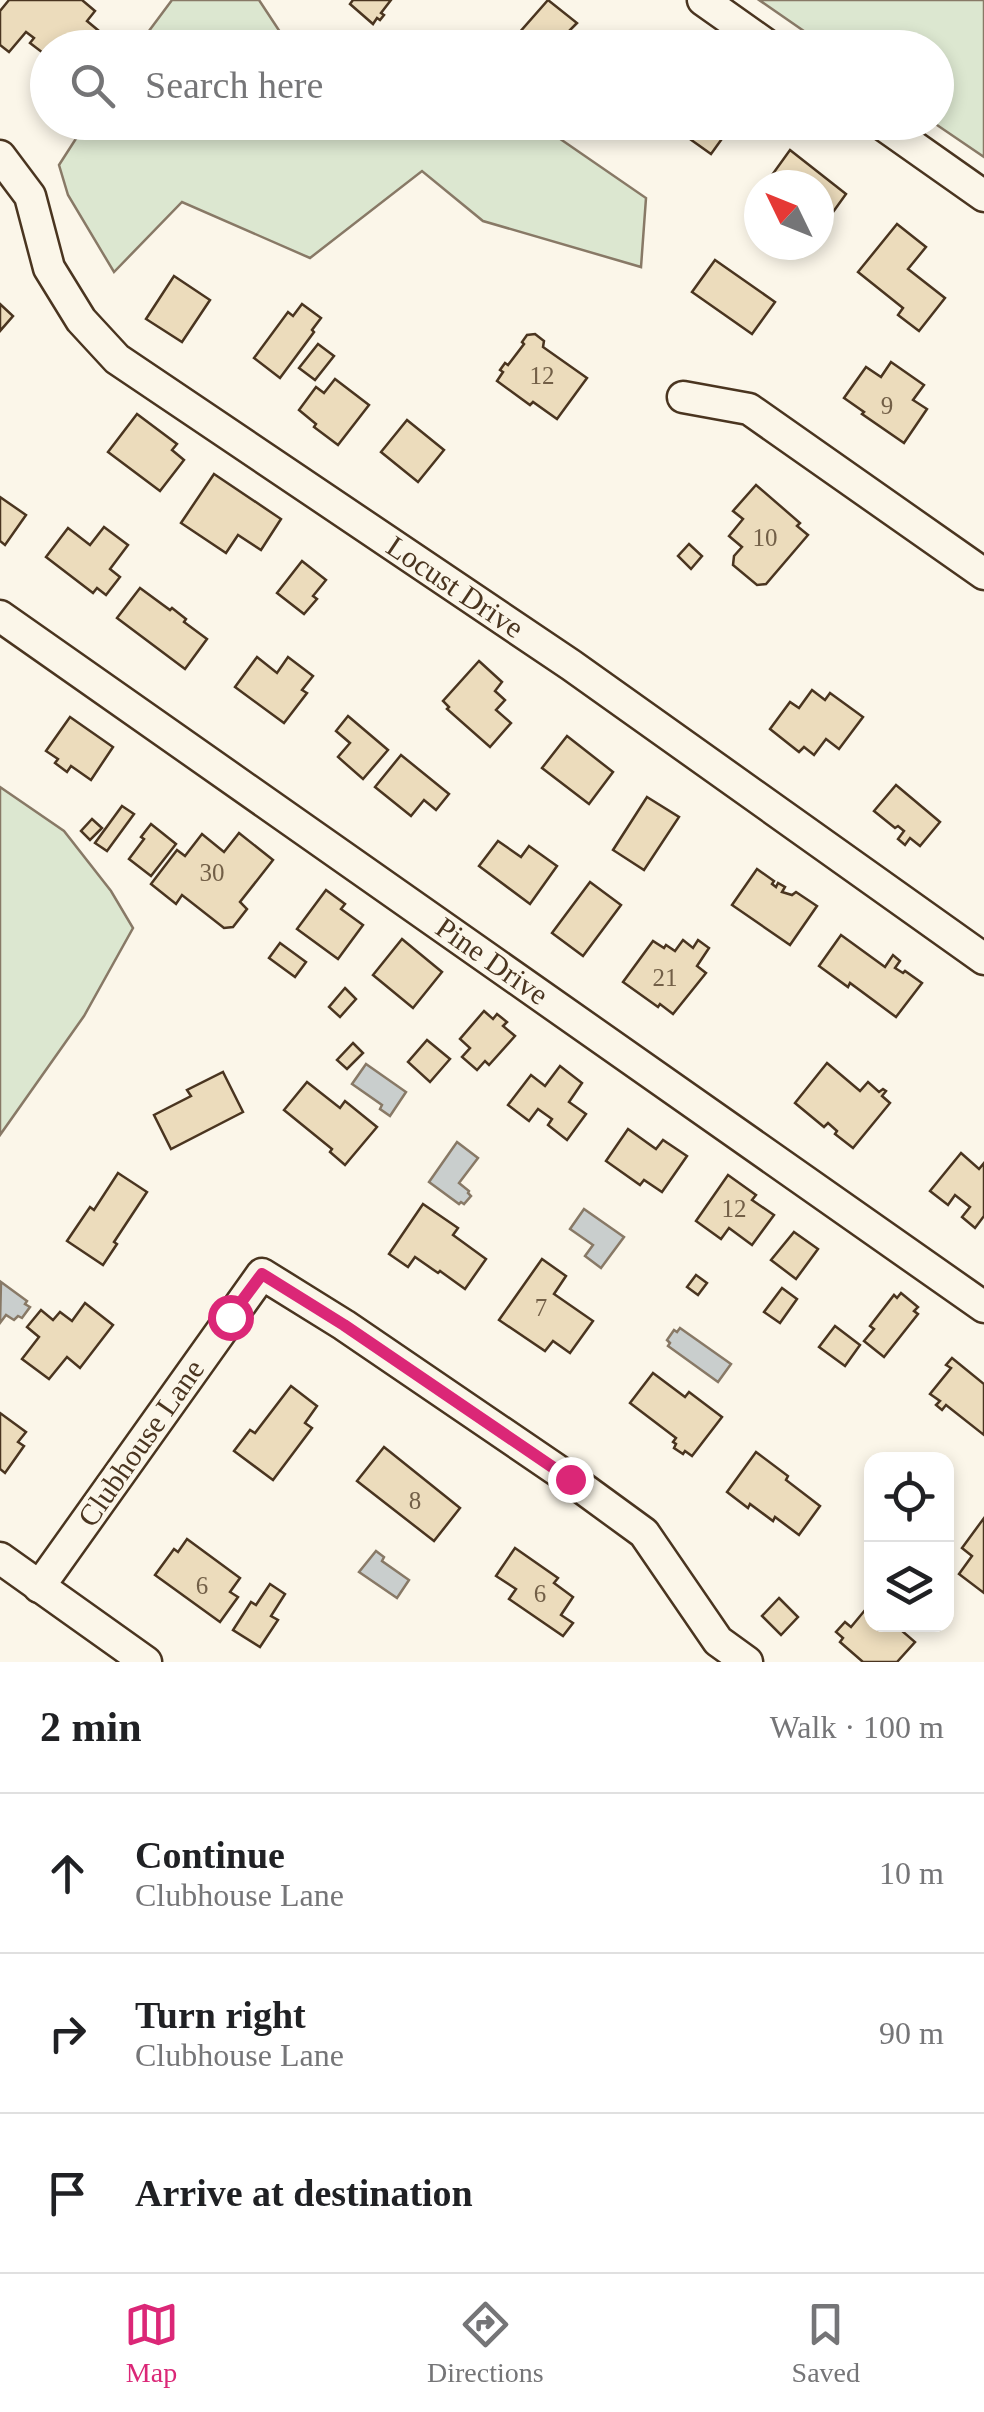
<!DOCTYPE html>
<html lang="en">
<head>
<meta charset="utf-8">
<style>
  :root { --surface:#fff; --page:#f2f2f2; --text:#202124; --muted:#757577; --line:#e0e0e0; --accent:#db2777 }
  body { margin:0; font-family:Georgia,serif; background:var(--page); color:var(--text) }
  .controls { position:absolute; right:30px; bottom:30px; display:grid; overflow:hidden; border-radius:20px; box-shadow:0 5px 15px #0003 }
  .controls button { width:90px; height:90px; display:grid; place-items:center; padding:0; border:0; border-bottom:2px solid var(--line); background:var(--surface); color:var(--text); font:50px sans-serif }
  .compass { position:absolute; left:744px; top:170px; width:90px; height:90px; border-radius:50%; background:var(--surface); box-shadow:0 5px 15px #0003; rotate:313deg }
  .stop { position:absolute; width:30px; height:30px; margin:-22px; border:8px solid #db2777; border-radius:50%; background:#fff }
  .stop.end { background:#db2777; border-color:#fff; box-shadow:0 2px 10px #0008 }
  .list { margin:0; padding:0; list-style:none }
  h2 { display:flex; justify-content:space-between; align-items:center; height:130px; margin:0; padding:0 40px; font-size:42px }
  h2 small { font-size:32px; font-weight:400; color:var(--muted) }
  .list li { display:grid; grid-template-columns:65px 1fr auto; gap:30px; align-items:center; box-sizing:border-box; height:160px; padding:0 40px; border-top:2px solid var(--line) }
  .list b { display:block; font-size:38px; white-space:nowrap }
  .list p { margin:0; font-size:32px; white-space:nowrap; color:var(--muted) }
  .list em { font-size:32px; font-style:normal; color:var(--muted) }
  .icon { flex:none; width:55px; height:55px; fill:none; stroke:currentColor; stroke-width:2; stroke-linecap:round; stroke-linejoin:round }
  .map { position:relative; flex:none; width:984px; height:1662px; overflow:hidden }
  .search { position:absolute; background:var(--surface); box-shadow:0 5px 15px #0003; left:30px; right:30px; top:30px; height:110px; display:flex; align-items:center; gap:25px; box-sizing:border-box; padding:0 35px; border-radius:55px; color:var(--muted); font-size:38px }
  .sheet { height:610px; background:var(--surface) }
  nav { display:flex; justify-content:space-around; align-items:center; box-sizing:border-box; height:140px; border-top:2px solid var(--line); background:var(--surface); font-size:28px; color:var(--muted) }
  nav a { display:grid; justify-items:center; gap:5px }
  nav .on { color:var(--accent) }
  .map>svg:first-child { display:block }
</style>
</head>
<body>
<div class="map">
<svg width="984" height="1662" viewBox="0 0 984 1662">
  <rect width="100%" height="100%" fill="#fbf6e9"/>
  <g fill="#dce7d0" stroke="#887966" stroke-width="2.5">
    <path d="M172 0H259L290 47H137Z"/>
    <path d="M759 0H984V157L934 123 936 122V48L827 47Z"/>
    <path d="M86 123H537L646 198 641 267 483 221 422 171 310 258 182 202 114 272 68 195 59 165Z"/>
    <path d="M0 787 64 831 111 891 133 928 84 1016 0 1135Z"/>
  </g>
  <g fill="#c9cecd" stroke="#887966" stroke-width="2.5">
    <path d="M366 1064 406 1092 390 1116 380 1109 382 1105 352 1084Z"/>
    <path d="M457 1142 478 1158 459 1183 469 1191 468 1193 471 1196 464 1204 461 1202 459 1204 429 1182Z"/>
    <path d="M584 1209 624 1237 601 1268 585 1256 593 1245 570 1229Z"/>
    <path d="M1 1282 27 1301 25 1304 30 1307 22 1318 18 1316 14 1320 6 1315 0 1323Z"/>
    <path d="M680 1328 731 1364 718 1382 668 1346 670 1343 667 1340 674 1330 677 1332Z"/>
    <path d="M376 1551 384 1557 382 1561 409 1580 397 1598 359 1572Z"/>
  </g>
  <g fill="#ecdcbc" stroke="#4a3520" stroke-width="2.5">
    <path d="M9 0H82L95 11 87 21 111 41 105 48H48L47 56 30 43 34 38 26 32 9 52 0 45V11Z"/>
    <path d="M353 0H391L381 13 384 15 380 20 377 18 373 24 350 4Z"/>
    <path d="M548 0 577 23 570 30 574 34 563 48H520L512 41Z"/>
    <path d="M666 122H734L711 154Z"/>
    <path d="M790 150 846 194 823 226 819 223V185H783L772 175Z"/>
    <path d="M897 224 926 247 908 269 945 298 919 331 898 315 903 308 858 272Z"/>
    <path d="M715 260 775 302 752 334 692 292Z"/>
    <path d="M174 276 210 300 182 342 146 319Z"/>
    <path d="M0 304 13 316 0 331Z"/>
    <path d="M302 304 321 318 312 330 314 332 280 378 254 358 288 312 293 316Z"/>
    <path d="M535 334 544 341 543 347 587 378 557 419 533 402 530 405 497 381 503 372 500 370 505 363 508 365 524 344 522 342 527 335Z"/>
    <path d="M318 344 334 356 315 380 299 368Z"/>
    <path d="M891 362 924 385 913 400 927 409 904 443 862 414 864 412 844 398 866 367 881 377Z"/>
    <path d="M335 379 369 405 338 445 314 427 316 424 299 410 316 387 324 393Z"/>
    <path d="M137 414 177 444 172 450 184 460 160 491 108 452Z"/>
    <path d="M407 420 444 450 418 482 381 452Z"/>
    <path d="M214 474 281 519 261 550 238 535 226 553 181 523Z"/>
    <path d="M756 485 800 523 797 526 808 535 766 584 757 585 733 565 734 556 742 547 729 536 743 519 733 511Z"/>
    <path d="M0 497 26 515 5 545 0 541Z"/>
    <path d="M104 527 128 545 110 569 120 577 106 595 97 588 93 593 46 557 68 528 90 545Z"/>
    <path d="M689 544 702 556 691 569 678 556Z"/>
    <path d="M302 561 326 580 313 596 317 599 304 614 277 593Z"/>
    <path d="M140 588 170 610 172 608 186 619 184 622 207 639 185 669 117 618Z"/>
    <path d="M257 657 277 673 288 657 313 676 302 690 307 693 284 723 235 687Z"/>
    <path d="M479 661 502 682 495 691 505 700 496 710 511 723 490 747 447 709 449 707 443 701Z"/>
    <path d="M812 690 825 700 830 693 863 717 839 749 826 739 814 755 804 747 799 752 770 729 790 702 799 708Z"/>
    <path d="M348 716 388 750 363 779 338 757 350 743 336 731Z"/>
    <path d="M70 717 113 747 91 780 71 766 67 772 55 763 58 759 46 751Z"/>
    <path d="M567 736 613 772 589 804 542 768Z"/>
    <path d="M401 755 449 794 436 810 424 800 411 816 375 787Z"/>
    <path d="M896 785 940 822 920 846 910 838 905 845 898 839 904 831 898 826 895 828 874 811Z"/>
    <path d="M647 797 679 817 644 870 613 850Z"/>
    <path d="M122 806 134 814 107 851 95 843Z"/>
    <path d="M92 819 102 828 90 840 81 831Z"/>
    <path d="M151 824 176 844 151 876 129 859 144 839 141 837Z"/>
    <path d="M239 833 273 860 240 902 247 909 233 927 224 928 182 895 176 904 151 884 177 850 185 856 202 834 224 852Z"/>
    <path d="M498 841 521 857 529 846 557 866 530 904 479 866Z"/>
    <path d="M757 869 774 881 772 884 776 887 778 883 785 887 782 892 792 895 796 892 817 906 790 945 732 905Z"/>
    <path d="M590 882 621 905 583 956 552 933Z"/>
    <path d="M326 890 345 904 341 909 363 925 338 959 297 929Z"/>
    <path d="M841 935 885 967 893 955 900 961 895 968 903 973 905 971 922 983 896 1017 850 983 848 987 819 966Z"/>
    <path d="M402 939 442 972 413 1008 373 975Z"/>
    <path d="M683 940 693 948 698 940 709 948 697 966 706 973 673 1014 660 1004 658 1007 623 982 653 941 664 948 666 945 675 951Z"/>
    <path d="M280 943 306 962 295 977 269 958Z"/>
    <path d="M345 988 356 999 340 1017 329 1007Z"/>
    <path d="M484 1011 493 1019 497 1014 507 1022 503 1026 515 1036 489 1065 485 1061 477 1070 462 1057 470 1048 460 1039Z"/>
    <path d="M427 1040 450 1059 430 1082 408 1062Z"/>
    <path d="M353 1043 363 1053 347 1069 337 1060Z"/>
    <path d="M827 1063 860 1091 868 1082 879 1092 883 1089 886 1091 882 1096 890 1103 853 1148 835 1134 837 1131 828 1123 824 1127 795 1103Z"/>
    <path d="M560 1066 582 1083 569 1102 586 1114 567 1140 548 1125 552 1119 538 1109 529 1121 508 1105 531 1075 545 1086Z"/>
    <path d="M223 1072 243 1112 171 1149 154 1115 191 1096 187 1090Z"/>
    <path d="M307 1082 340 1108 345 1101 377 1127 345 1165 330 1152 332 1149 284 1110Z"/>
    <path d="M628 1129 656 1149 663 1140 687 1156 662 1192 644 1180 640 1185 606 1161Z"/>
    <path d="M961 1153 979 1169 984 1163V1216L975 1228 962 1217 970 1207 955 1195 948 1205 930 1191Z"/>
    <path d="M118 1173 147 1192 114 1242 117 1244 103 1265 67 1241 90 1207 94 1210Z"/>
    <path d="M728 1175 756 1195 752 1200 774 1215 752 1245 729 1228 721 1239 696 1221Z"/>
    <path d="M423 1204 458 1228 453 1235 486 1259 465 1289 440 1271 438 1273 415 1257 408 1267 389 1254Z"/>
    <path d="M794 1232 818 1249 796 1279 771 1260Z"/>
    <path d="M542 1259 566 1276 554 1294 593 1321 570 1353 553 1341 545 1351 499 1320Z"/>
    <path d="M696 1275 707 1283 698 1295 687 1287Z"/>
    <path d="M782 1288 797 1299 780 1323 764 1312Z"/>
    <path d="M901 1293 918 1307 914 1311 918 1314 884 1357 864 1341 874 1329 870 1326 894 1295 897 1298Z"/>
    <path d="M85 1303 113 1325 80 1368 67 1357 49 1379 22 1359 39 1337 27 1327 41 1310 53 1320 60 1312 72 1321Z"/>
    <path d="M835 1326 860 1345 845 1366 819 1347Z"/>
    <path d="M952 1358 984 1384V1435L946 1405 942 1410 936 1405 940 1401 930 1394 951 1368 946 1365Z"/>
    <path d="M653 1373 685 1397 689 1392 722 1417 692 1456 685 1451 683 1454 674 1448 676 1444 673 1442 676 1438 630 1403Z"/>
    <path d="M291 1386 317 1406 305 1423 312 1428 273 1480 234 1451 250 1430 255 1433Z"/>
    <path d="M0 1413 26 1432 18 1442 24 1446 5 1473 0 1469Z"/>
    <path d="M384 1447 460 1508 434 1541 357 1481Z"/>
    <path d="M756 1452 788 1476 786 1480 820 1506 799 1535 775 1517 773 1521 750 1504 748 1508 727 1492Z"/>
    <path d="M984 1518V1593L959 1574 972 1556 962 1548Z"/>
    <path d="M187 1539 240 1578 230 1592 238 1597 220 1622 155 1575 174 1549 178 1552Z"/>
    <path d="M515 1548 558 1578 554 1583 573 1597 561 1615 573 1623 563 1636 509 1599 516 1589 496 1576Z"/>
    <path d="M270 1584 285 1594 271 1616 278 1620 260 1647 233 1630 251 1602 256 1605Z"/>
    <path d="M779 1598 798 1617 781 1635 762 1616Z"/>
    <path d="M870 1604 872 1624H894L915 1642 897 1662H863L840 1642 843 1638 836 1632 845 1622 851 1627Z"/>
  </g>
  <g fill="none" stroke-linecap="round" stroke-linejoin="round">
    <defs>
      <g id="minor">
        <path d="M703 0 771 48"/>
        <path d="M879 122 984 196"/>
        <path d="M0 156 30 196 49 268 81 320 117 359 571 665 984 959"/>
        <path d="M683 397 749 409 984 574"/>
        <path d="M0 616 984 1307"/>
        <path d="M0 1558 146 1662"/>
        <path d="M39 1587 262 1274 344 1325 570 1479 644 1533 718 1641 747 1662"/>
      </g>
    </defs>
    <use href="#minor" stroke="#4a3520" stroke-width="35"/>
    <use href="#minor" stroke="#fbf6e9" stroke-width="30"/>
  </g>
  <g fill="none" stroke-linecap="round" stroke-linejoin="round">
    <path stroke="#db2777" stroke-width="12" d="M230 1317 262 1274 344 1325 570 1479"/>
  </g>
  <g text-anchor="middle" stroke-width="8" stroke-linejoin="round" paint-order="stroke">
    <g font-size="25" fill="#725f47">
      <text x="542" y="384">12</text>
      <text x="887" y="414">9</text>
      <text x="765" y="546">10</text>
      <text x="212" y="881">30</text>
      <text x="665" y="986">21</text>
      <text x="734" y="1217">12</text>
      <text x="541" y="1316">7</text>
      <text x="415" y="1509">8</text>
      <text x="202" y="1594">6</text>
      <text x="540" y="1602">6</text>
    </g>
    <g font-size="30" fill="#4a3520" stroke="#fbf6e9">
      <text transform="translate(455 587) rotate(34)" y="10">Locust Drive</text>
      <text transform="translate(492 961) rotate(35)" y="10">Pine Drive</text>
      <text transform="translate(141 1443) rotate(-55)" y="10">Clubhouse Lane</text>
    </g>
  </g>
</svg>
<div class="controls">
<button><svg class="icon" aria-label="locate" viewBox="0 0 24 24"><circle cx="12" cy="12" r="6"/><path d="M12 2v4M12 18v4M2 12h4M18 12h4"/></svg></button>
<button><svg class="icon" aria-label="layers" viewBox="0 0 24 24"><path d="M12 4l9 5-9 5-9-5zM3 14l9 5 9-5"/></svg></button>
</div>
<svg class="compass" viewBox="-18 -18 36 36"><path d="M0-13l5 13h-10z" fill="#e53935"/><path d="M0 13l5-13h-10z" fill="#757577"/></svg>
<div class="stop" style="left:230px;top:1317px"></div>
<div class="stop end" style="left:570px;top:1479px"></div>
<div class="search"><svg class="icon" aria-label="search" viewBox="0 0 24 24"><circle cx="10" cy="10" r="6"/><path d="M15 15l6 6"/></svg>Search here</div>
</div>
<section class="sheet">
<h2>2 min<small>Walk · 100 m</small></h2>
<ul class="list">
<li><svg class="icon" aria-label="ahead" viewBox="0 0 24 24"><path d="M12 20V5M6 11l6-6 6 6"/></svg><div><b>Continue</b><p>Clubhouse Lane</p></div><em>10 m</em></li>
<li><svg class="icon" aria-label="right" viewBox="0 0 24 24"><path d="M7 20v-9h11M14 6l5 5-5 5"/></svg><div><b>Turn right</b><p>Clubhouse Lane</p></div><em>90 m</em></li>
<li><svg class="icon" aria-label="arrive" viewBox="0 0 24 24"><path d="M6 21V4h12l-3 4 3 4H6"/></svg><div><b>Arrive at destination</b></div></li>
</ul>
</section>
<nav>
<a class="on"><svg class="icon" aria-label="map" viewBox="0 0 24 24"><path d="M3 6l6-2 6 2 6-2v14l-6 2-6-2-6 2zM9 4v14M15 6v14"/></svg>Map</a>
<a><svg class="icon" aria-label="directions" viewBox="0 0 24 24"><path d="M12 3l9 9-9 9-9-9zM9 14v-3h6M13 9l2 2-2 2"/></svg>Directions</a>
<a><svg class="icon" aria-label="saved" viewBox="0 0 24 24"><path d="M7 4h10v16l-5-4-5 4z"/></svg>Saved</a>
</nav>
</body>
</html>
